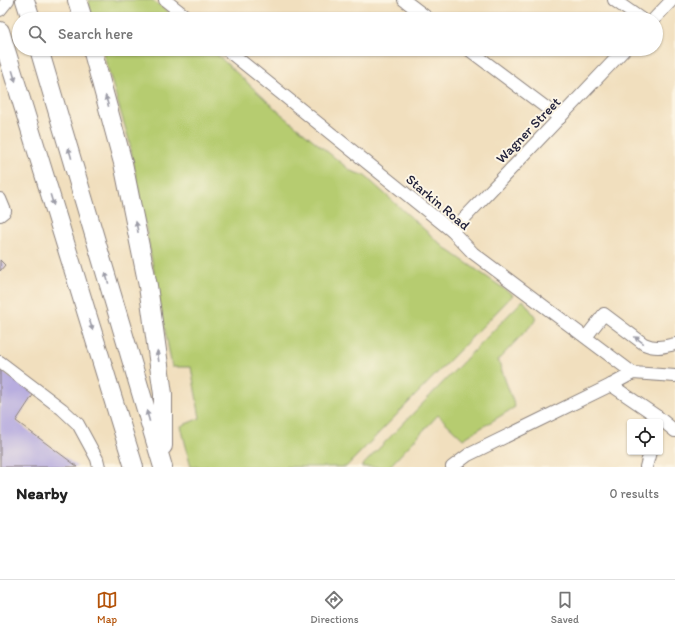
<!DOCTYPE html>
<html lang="en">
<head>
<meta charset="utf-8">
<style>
  :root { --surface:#fff; --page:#f2f2f2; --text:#222; --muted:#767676; --line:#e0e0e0; --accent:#b45309 }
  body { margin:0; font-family:Itim,sans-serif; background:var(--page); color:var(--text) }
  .controls { position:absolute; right:12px; bottom:12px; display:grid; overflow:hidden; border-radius:4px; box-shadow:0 1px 3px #0004 }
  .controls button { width:36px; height:36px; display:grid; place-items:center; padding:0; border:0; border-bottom:1px solid var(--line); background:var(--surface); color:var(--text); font:20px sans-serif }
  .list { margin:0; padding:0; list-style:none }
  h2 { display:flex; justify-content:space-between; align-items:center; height:52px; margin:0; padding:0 16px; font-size:17px }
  h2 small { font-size:13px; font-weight:400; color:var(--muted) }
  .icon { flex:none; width:22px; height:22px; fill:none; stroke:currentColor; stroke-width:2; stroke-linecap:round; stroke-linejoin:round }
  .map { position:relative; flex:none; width:675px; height:467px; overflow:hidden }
  .search { position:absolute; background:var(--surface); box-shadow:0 1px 3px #0004; left:12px; right:12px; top:12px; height:44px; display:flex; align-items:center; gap:10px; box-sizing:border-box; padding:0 14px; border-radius:22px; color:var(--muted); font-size:15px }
  .sheet { height:112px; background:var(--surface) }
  nav { display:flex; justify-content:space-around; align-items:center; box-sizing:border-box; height:56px; border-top:1px solid var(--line); background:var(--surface); font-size:11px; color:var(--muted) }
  nav a { display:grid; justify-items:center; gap:2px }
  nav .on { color:var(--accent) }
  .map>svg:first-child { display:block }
</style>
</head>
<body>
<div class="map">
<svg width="675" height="467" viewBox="0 0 675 467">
  <rect width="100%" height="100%" fill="#fcf5e5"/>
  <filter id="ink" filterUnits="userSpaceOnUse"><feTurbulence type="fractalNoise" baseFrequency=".025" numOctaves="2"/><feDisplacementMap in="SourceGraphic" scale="8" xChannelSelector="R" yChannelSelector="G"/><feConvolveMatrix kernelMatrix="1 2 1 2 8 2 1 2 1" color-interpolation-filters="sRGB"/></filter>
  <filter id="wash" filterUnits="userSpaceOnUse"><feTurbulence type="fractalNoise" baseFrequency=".012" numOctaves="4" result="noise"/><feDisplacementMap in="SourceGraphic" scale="16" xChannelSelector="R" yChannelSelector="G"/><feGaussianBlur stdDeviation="0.9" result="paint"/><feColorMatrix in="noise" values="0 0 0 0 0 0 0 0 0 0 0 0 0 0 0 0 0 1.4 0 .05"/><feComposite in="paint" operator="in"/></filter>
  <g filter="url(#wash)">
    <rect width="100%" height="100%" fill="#f1dfbe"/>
    <g fill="#b6cc70" stroke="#6c7756">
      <path d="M88 0H152L179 19H93Z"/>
      <path d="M102 49H211L280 113 351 171 365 176 445 248 513 295 346 467H191L181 426 200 418 191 367H172L129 140Z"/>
      <path d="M523 300 537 319 498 360 515 407 463 439 438 415 389 467H361Z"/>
    </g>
    <g id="blocks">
      <g fill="#b8addf">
        <path d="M0 260 5 265 0 271Z"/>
        <path d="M0 370 35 392 16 421 78 467H0Z"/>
      </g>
    </g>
  </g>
  <g filter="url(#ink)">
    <use href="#blocks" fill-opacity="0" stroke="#8a807c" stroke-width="1"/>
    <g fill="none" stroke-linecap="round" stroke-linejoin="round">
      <defs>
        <g id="minor">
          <path d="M165 0 189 19"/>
          <path d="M404 0 429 19"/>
          <path d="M614 0 641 19"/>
          <path d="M0 10 8 0"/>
          <path d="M654 19 672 0"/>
          <path d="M226 49 452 231 473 253 633 373"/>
          <path d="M468 49 560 118"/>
          <path d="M0 199 5 211 0 215"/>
          <path d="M452 231 625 49"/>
          <path d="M586 337 604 314 644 344C656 349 662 347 675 344"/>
          <path d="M0 362 62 409 78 424 97 459 99 467"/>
          <path d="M611 385 658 417 657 422"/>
          <path d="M658 417 675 431"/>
          <path d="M452 467 468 455 611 385 633 373 675 376"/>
          <path d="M646 467 650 452"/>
        </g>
        <g id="highway">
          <path d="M25 0 31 19"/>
          <path d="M77 0 83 19"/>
          <path d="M0 31 134 467"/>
          <path d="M39 49 163 467"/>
          <path d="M92 49 123 163 148 286 163 394V446"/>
        </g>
      </defs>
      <use href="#minor" stroke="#8a807c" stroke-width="14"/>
      <use href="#highway" stroke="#8a807c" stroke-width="20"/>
      <use href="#minor" stroke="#fff" stroke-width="12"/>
      <use href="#highway" stroke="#fff" stroke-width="18"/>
    </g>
    <defs><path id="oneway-solid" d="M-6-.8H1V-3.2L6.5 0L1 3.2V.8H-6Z"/></defs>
    <g fill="#9c9ca7">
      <use href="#oneway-solid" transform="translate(14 76) rotate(73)"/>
      <use href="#oneway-solid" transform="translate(107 101) rotate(-106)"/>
      <use href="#oneway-solid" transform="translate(70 153) rotate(-106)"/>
      <use href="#oneway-solid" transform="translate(52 200) rotate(73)"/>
      <use href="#oneway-solid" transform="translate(137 227) rotate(-101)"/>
      <use href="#oneway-solid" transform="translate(107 278) rotate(-106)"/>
      <use href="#oneway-solid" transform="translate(91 325) rotate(73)"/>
      <use href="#oneway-solid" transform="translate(639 340) rotate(-144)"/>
      <use href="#oneway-solid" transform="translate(158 356) rotate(-98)"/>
      <use href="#oneway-solid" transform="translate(148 416) rotate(-106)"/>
    </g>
  </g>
  <g text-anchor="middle" stroke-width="4" stroke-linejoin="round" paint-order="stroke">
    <g font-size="14" fill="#22223b" stroke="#fcf5e5">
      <text transform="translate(528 130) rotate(-46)" y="5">Wagner Street</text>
      <text transform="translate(438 202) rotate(40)" y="5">Starkin Road</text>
    </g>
  </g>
</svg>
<div class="controls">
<button><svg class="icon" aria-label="locate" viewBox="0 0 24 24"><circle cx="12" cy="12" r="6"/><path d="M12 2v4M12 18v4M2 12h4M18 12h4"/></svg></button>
</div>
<div class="search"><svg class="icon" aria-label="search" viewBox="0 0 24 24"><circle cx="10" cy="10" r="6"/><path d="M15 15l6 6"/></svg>Search here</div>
</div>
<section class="sheet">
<h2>Nearby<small>0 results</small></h2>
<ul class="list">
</ul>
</section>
<nav>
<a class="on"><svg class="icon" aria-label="map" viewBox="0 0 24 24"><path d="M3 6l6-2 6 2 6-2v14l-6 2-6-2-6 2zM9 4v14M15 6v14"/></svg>Map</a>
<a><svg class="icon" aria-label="directions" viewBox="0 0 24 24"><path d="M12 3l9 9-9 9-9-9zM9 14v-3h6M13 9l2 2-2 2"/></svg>Directions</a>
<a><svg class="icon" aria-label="saved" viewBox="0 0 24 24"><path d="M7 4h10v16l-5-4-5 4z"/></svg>Saved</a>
</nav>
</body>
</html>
